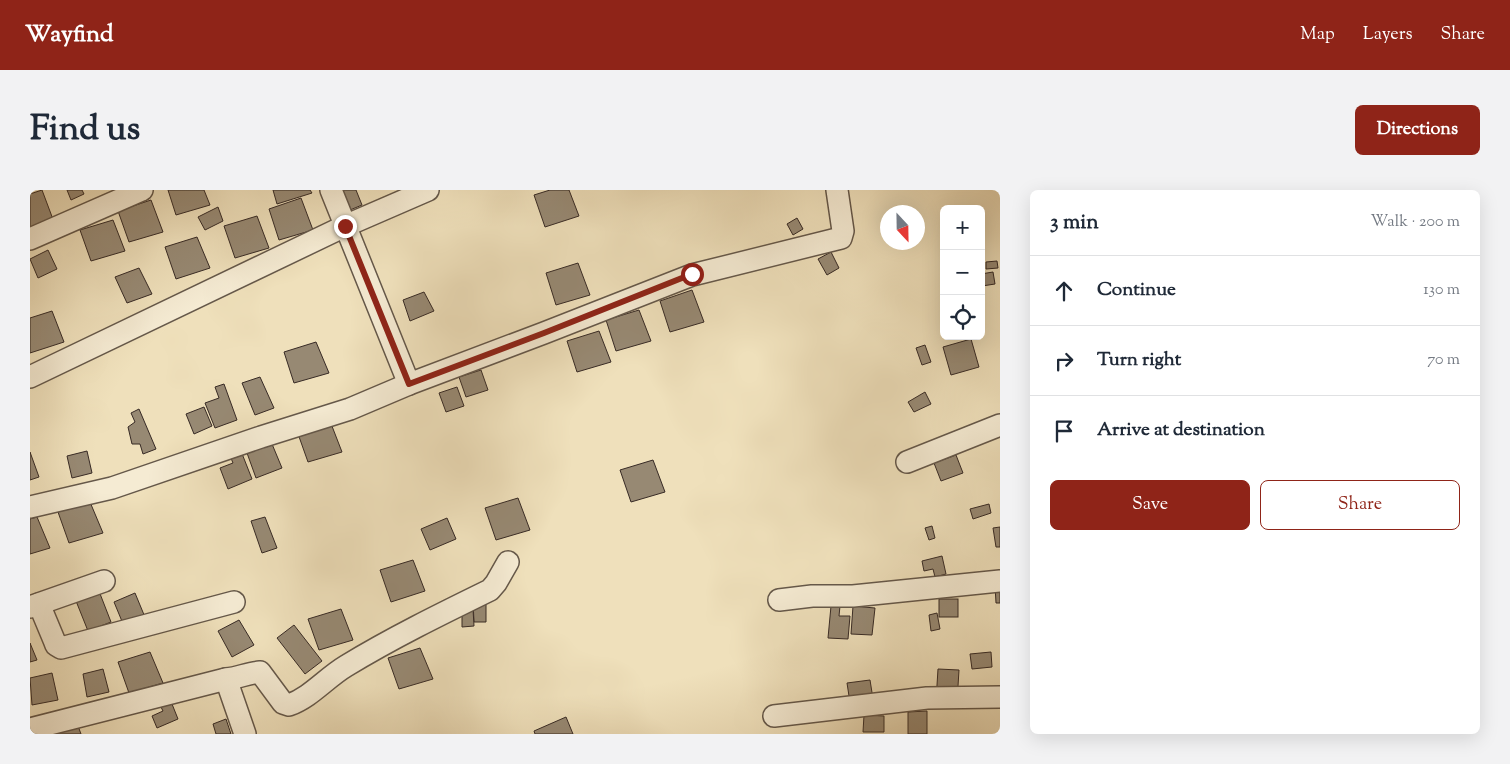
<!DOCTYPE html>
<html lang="en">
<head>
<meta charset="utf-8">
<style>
  :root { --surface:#fff; --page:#f2f2f3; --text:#1f2937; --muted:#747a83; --line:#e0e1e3; --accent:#8f2418 }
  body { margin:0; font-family:"Sorts Mill Goudy",serif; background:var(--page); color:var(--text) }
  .controls { position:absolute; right:15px; top:15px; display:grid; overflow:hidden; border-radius:8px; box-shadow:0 5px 20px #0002 }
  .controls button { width:45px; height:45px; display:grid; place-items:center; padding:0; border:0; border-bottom:1px solid var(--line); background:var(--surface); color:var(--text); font:25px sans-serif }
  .compass { position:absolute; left:850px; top:15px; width:45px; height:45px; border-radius:50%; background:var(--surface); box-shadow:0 5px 20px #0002; rotate:158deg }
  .stop { position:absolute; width:15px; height:15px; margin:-11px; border:4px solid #8f2418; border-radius:50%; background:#fff }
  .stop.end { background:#8f2418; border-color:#fff; box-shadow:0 1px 5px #0008 }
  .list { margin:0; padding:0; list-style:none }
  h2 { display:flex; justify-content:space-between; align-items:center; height:65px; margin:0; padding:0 20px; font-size:21px }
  h2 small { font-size:16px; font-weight:400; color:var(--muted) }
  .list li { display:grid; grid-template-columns:32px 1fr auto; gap:15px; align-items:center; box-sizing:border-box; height:70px; padding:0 20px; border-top:1px solid var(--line) }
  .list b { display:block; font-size:19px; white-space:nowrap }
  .list em { font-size:16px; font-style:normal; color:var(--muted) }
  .actions { display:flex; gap:10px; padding:15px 20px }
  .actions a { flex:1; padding:11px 0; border:1px solid var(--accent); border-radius:8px; text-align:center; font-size:18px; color:var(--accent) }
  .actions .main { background:var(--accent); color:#fff }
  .icon { flex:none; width:28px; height:28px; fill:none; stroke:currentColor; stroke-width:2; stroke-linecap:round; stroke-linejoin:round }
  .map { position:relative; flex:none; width:970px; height:544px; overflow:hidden; border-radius:8px }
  header { display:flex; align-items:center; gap:30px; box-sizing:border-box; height:70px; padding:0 25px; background:var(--accent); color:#fff }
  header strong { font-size:24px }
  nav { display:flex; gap:28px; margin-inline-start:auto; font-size:18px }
  .intro { display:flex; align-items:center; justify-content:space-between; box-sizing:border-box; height:120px; padding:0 30px }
  h1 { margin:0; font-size:35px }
  .button { padding:12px 22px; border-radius:8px; background:var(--accent); color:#fff; font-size:18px; font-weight:700 }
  main { display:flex; gap:30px; padding:0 30px }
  aside { flex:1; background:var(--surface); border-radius:8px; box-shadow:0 5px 20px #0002 }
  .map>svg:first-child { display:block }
</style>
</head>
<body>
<header>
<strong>Wayfind</strong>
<nav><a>Map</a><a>Layers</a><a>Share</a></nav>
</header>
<div class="intro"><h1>Find us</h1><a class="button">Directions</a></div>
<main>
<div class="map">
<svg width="970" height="544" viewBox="0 0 970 544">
  <rect width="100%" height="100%" fill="#efe0bb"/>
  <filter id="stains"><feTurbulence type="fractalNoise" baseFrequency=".004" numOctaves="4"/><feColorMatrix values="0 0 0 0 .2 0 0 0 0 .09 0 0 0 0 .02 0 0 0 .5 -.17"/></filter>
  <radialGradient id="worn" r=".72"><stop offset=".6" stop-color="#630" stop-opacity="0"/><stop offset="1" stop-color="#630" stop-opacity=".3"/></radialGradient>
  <g fill="#978973" stroke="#372a25">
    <path d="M12 0 24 32 0 39V4Z"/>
    <path d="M37 0H52L54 4 41 10Z"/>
    <path d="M138 0H174L180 15 146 25Z"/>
    <path d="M243 0H280L282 3 247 14Z"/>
    <path d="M304 0H326L332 15 313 23Z"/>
    <path d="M520 0H539L549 26 515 37 504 5Z"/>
    <path d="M271 8 283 40 249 50 239 19Z"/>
    <path d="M121 10 133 42 99 52 88 21Z"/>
    <path d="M188 17 193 31 175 40 168 27Z"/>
    <path d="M227 26 239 58 205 68 194 36Z"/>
    <path d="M767 28 773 39 763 45 757 34Z"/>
    <path d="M83 30 95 61 61 71 50 40Z"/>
    <path d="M167 47 180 78 146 89 135 57Z"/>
    <path d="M18 60 27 79 8 88 0 69Z"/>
    <path d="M801 62 809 78 797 85 788 69Z"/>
    <path d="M967 71 968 78 956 79V72Z"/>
    <path d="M548 73 560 105 526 115 516 83Z"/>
    <path d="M109 78 122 104 97 113 85 87Z"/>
    <path d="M963 82 965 94 952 96 951 84Z"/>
    <path d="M662 100 674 132 640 142 630 111Z"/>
    <path d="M394 102 404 121 380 131 373 110Z"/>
    <path d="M609 120 621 151 586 161 576 130Z"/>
    <path d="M22 121 34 152 0 163V128Z"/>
    <path d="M569 141 581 172 547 182 537 151Z"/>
    <path d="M941 149 949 177 921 185 913 157Z"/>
    <path d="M286 152 299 183 264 193 254 162Z"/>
    <path d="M895 155 901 172 892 175 886 158Z"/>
    <path d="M451 180 458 200 436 207 429 187Z"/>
    <path d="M230 187 244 218 225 225 212 193Z"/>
    <path d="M194 194 207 230 185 238 175 213 189 208 185 197Z"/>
    <path d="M427 197 434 216 416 222 409 203Z"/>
    <path d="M895 202 901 214 884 222 878 212Z"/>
    <path d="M174 217 182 236 164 244 156 224Z"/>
    <path d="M109 219 126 259 113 264 110 254H102L98 237 105 232 101 223Z"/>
    <path d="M300 231 312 262 278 272 267 241Z"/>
    <path d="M242 254 252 278 226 288 217 263Z"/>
    <path d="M209 256 222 289 198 299 190 278 203 273 198 261Z"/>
    <path d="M57 261 62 283 42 288 37 266Z"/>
    <path d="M0 262 9 287 0 290Z"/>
    <path d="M926 265 933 283 911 291 904 273Z"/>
    <path d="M623 270 635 302 601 312 590 280Z"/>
    <path d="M488 308 500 340 466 350 455 318Z"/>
    <path d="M60 312 73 343 39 353 28 322Z"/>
    <path d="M959 314 961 323 943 329 940 319Z"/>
    <path d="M7 327 20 358 0 364V329Z"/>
    <path d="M235 327 247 358 232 363 221 331Z"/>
    <path d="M417 328 426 349 400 360 391 339Z"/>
    <path d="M902 336 905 348 899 350 895 338Z"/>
    <path d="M970 337V357H966L963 338Z"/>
    <path d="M912 366 916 384 905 387 903 379 894 381 892 371Z"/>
    <path d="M383 370 395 401 361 412 350 380Z"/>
    <path d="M965 395H970V413H966Z"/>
    <path d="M67 396 81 432 58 441 44 406Z"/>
    <path d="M105 403 117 432 96 441 84 412Z"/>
    <rect x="909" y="409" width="19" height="18"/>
    <path d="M443 411H456V432H444Z"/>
    <path d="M801 416H810L809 426H820L818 449 798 448Z"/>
    <path d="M823 416 845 418 842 445 821 444Z"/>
    <path d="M311 419 323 450 289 460 278 429Z"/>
    <path d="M432 419H443L444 436 432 437Z"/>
    <path d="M907 423 910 439 901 441 899 425Z"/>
    <path d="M209 430 224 455 202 467 188 441Z"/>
    <path d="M264 435 292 471 275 484 247 448Z"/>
    <path d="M0 453 7 470 0 472Z"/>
    <path d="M390 458 403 489 369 499 358 468Z"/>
    <path d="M120 462 133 493 99 503 88 472Z"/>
    <path d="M961 462 962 477 942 479 940 464Z"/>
    <path d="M73 479 79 502 57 507 53 484Z"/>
    <path d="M908 479 929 480 927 512 906 511Z"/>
    <path d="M22 483 28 510 2 515 0 488Z"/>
    <path d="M840 490 844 515 821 519 817 493Z"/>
    <path d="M140 509 148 529 127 538 122 526 133 521 129 513Z"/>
    <path d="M897 521V544H878V522Z"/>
    <path d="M834 525 854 526V542H833Z"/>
    <path d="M536 527 543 544H505L504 541Z"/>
    <path d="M196 529 201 544H186L183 534Z"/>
    <path d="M48 536 51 544H24Z"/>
  </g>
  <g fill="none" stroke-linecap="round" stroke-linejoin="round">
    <defs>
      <g id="minor">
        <path d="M301 0 379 194"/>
        <path d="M0 49 112 0"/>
        <path d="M0 187 315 36 398 0"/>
        <path d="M877 272 970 235"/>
        <path d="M0 317 82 298 231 247 320 219 379 194 514 143 662 85 811 48 813 41 807 0"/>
        <path d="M749 410 782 406H823L970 391"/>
        <path d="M9 414 24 450 26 455 31 458 204 412"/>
        <path d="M0 417 74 391"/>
        <path d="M196 489C208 488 218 483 230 482L253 513 259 515C281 507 296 488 316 476 362 448 411 424 460 400L466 393 478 372"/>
        <path d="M744 526 897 508 970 507"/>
        <path d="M0 539 196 489 215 544"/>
      </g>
    </defs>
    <use href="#minor" stroke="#65584a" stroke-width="24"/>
    <use href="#minor" stroke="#f5ebd3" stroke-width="21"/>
  </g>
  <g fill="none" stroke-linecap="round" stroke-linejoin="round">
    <path stroke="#8f2418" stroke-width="6" d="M315 36 379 194 514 143 662 84"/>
  </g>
  <rect width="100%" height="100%" filter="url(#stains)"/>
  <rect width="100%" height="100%" fill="url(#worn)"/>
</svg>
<div class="controls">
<button>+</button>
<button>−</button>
<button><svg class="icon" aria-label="locate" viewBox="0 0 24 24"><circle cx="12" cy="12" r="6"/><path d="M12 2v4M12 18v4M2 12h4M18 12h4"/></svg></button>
</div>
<svg class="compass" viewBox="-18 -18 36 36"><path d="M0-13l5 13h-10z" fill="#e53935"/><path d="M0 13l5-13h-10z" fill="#747a83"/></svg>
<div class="stop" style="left:662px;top:84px"></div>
<div class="stop end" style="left:315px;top:36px"></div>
</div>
<aside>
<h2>3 min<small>Walk · 200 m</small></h2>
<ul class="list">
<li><svg class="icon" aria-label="ahead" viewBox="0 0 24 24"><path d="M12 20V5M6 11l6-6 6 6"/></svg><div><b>Continue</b></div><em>130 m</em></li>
<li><svg class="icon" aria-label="right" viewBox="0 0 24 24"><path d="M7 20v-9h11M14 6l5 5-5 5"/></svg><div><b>Turn right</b></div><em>70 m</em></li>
<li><svg class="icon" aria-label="arrive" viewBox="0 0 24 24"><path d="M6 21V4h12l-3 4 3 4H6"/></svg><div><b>Arrive at destination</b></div></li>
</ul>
<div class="actions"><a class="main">Save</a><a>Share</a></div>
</aside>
</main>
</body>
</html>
